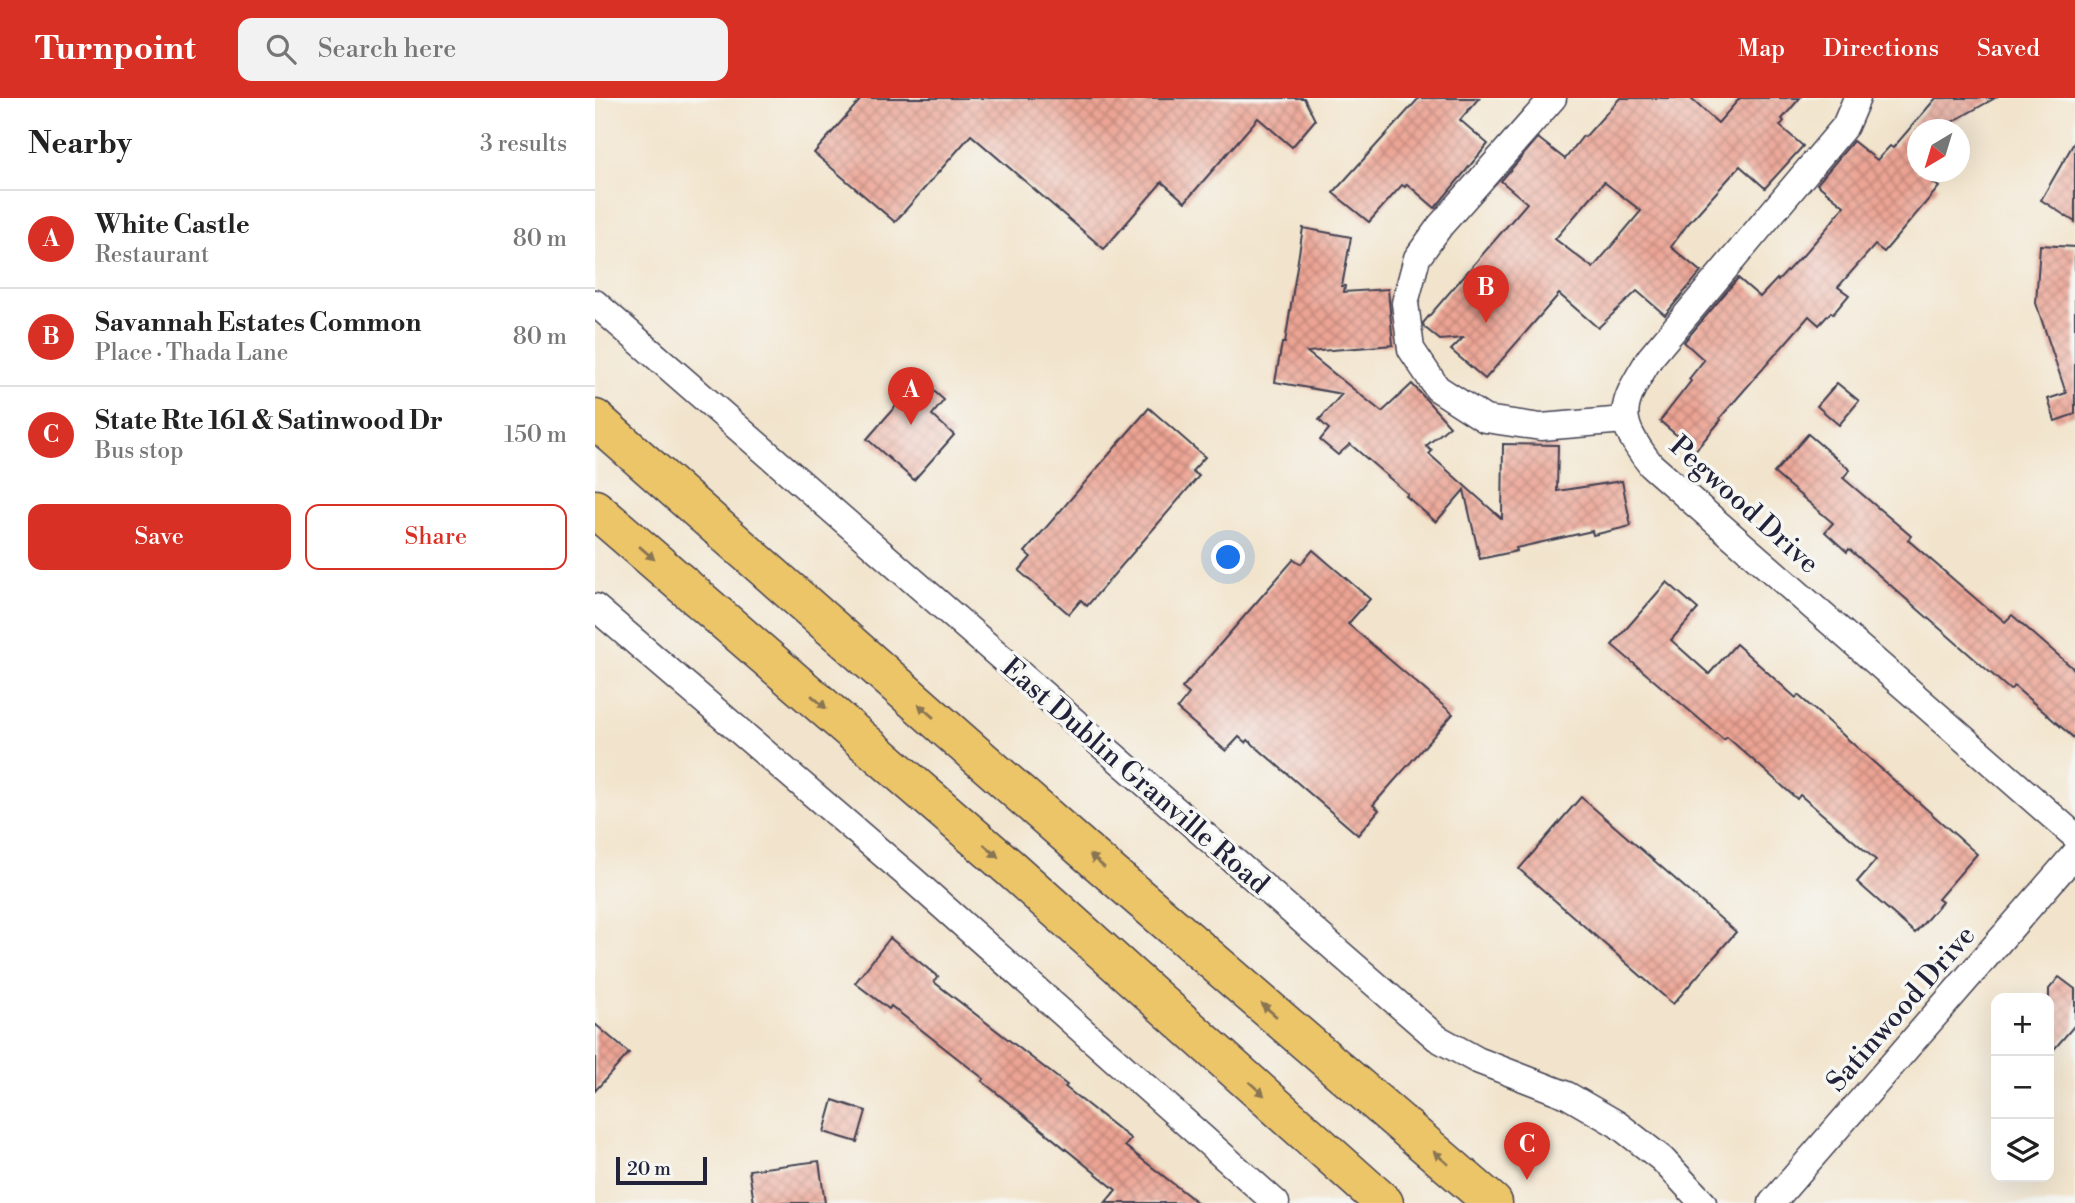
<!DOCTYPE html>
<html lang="en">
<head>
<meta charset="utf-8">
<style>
  :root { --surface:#fff; --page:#f2f2f2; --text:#222; --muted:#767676; --line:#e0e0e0; --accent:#d93025 }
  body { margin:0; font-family:"Libre Bodoni",serif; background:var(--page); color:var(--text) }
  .controls { position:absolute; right:21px; bottom:21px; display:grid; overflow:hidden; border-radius:14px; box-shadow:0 7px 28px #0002 }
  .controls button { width:63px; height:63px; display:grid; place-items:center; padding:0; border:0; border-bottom:2px solid var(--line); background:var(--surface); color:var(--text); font:35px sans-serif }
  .compass { position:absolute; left:1312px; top:21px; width:63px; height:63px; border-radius:50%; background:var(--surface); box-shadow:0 7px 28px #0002; rotate:218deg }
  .scale { position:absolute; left:21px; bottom:18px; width:91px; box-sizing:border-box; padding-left:7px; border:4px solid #22223b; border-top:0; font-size:19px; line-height:24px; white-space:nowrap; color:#22223b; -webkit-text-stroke:5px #f6f6f2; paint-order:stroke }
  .you { position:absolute; left:634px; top:460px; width:24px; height:24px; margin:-18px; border:5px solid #fff; border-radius:50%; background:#1a73e8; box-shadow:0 0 0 10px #1a73e833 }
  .badge { display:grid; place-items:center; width:46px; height:46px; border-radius:50%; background:var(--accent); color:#fff; font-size:23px; font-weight:700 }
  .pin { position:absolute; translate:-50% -58px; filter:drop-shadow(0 2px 4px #0008) }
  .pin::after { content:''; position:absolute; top:37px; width:24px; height:21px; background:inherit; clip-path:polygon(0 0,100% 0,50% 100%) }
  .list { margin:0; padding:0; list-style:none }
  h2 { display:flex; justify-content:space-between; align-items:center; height:91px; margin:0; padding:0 28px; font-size:30px }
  h2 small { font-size:23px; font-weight:400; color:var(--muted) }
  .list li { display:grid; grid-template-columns:46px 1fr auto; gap:21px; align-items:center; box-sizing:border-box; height:98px; padding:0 28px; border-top:2px solid var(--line) }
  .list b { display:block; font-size:26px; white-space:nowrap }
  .list p { margin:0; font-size:23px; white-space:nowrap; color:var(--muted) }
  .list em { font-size:23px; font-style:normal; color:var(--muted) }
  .actions { display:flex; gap:14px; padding:21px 28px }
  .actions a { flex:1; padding:16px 0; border:2px solid var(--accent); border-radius:14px; text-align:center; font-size:24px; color:var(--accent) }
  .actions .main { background:var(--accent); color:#fff }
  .icon { flex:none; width:38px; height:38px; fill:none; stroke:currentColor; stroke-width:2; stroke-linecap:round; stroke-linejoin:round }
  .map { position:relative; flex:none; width:1480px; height:1105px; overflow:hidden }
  header { display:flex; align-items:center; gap:42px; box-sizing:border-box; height:98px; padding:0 35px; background:var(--accent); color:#fff }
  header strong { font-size:33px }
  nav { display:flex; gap:38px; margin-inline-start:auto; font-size:24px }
  .search { width:490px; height:63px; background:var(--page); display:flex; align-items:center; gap:18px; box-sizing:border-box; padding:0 24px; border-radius:14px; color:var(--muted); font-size:26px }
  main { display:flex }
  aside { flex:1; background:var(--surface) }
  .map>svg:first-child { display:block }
</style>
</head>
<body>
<header>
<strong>Turnpoint</strong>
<div class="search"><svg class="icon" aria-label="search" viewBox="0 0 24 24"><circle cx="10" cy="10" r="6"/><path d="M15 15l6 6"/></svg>Search here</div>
<nav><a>Map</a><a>Directions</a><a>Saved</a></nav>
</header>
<main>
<aside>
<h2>Nearby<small>3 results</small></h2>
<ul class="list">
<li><span class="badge">A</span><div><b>White Castle</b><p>Restaurant</p></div><em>80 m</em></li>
<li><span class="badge">B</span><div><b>Savannah Estates Common</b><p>Place · Thada Lane</p></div><em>80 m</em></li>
<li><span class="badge">C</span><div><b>State Rte 161 &amp; Satinwood Dr</b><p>Bus stop</p></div><em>150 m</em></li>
</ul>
<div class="actions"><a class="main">Save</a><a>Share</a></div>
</aside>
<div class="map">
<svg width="1480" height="1105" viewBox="0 0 1480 1105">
  <defs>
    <pattern id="building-cross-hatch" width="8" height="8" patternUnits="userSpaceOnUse" patternTransform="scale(1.75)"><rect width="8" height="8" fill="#eca494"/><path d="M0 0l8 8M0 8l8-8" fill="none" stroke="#bf857a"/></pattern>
  </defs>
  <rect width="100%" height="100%" fill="#f6f6f2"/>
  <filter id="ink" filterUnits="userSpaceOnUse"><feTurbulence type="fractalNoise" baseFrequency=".0143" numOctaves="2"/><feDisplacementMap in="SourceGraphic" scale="14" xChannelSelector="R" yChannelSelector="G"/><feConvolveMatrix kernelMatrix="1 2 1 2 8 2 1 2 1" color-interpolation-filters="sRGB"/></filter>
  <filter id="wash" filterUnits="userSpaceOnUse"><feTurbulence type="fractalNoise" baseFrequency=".00686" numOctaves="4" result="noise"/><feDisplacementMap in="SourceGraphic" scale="28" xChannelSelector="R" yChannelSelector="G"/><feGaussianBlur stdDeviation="1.57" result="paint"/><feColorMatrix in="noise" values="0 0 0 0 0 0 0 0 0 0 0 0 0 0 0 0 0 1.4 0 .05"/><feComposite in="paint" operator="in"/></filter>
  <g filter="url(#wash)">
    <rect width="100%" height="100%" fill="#f2e4cc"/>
    <g id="blocks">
      <g fill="url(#building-cross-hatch)" fill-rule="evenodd">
        <path d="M267 0H709L720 22 697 49 663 20 590 104 567 84 509 151 376 37 300 124 219 55Z"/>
        <path d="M824 0H884L865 22 893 46 840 110 812 86 810 89 807 87 774 124 738 95Z"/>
        <path d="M1025 0H1095L1123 25 1145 0H1205L1187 21 1189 23 1185 28 1208 48 1170 90 1145 68 1092 127 1076 149 1106 174 1070 217 1042 193 1003 230 964 196 890 281 856 252 868 240 845 242 829 229 828 225 932 105 906 83 943 40 970 61 988 38 990 39ZM1009 84 1046 113 998 170 960 141Z"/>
        <path d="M1341 0H1400L1350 28 1353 32H1322V74H1342L1335 82 1344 89 1289 154 1280 147 1243 189 1254 197 1238 216 1236 214 1224 227 1214 218 1125 320 1126 322 1100 353 1065 323 1096 283 1094 281 1109 262 1089 244 1143 180 1165 199 1182 181 1183 183 1204 160 1205 161 1231 131 1249 108 1222 86 1258 43 1282 62 1295 48 1298 50Z"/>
        <path d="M1480 43V124L1446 102Z"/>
        <path d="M708 130 756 139 747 188H750L749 194 793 191 798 247 712 254 787 314 817 286 855 328 831 348 837 353 834 356 907 421 908 346 963 347 962 393 1027 383 1036 428 998 437 997 433 921 450 922 453 885 461 869 392 841 424 811 398 813 396 755 346 743 357 725 342 734 331 724 322 747 296 680 284 687 245H690Z"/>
        <path d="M1445 147 1480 149V316L1460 323 1453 301 1471 295 1441 205Z"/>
        <path d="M1242 285 1264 303 1244 327 1222 308Z"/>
        <path d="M331 286 349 302 337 317 359 337 319 382 272 341 312 295 318 300Z"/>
        <path d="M554 310 610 359 597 373 604 378 492 508 486 502 474 516 424 473 436 459 430 454Z"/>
        <path d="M1213 336 1255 372 1248 380 1316 438 1313 442 1395 513 1396 512 1410 524 1417 517 1480 572V641L1419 588 1415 592 1254 451 1252 454 1230 434 1238 425 1179 375Z"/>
        <path d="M718 452 775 501 753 526 858 616 778 707 784 712 763 737 653 642 651 645 644 639 631 653 582 611 594 596 587 590 699 461 706 466Z"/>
        <path d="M1072 484 1103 511 1076 542 1114 576 1141 546 1201 600 1203 597 1382 756 1343 801 1347 804 1320 835 1262 784 1281 762 1205 697 1202 701 1132 639 1129 642 1017 547Z"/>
        <path d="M986 699 1141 834 1078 906 924 771Z"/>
        <path d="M295 840 343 879 339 884 472 987 470 989 536 1041 530 1048 603 1105H510L521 1092 387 983 389 981 296 908 294 911 260 885Z"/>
        <path d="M1464 879 1480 891V927L1454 957V891Z"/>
        <path d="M0 926 34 955 0 993Z"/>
        <path d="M238 1002 271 1013 262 1044 229 1034Z"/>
        <path d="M224 1063 230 1105H159L154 1072Z"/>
      </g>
    </g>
  </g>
  <g filter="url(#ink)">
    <use href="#blocks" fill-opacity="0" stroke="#413f51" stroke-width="2"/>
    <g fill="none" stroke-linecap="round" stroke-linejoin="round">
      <defs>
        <g id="street">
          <path d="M958 0 845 128 822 160 810 205 816 251 842 290 890 321 946 329 1030 322"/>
          <path d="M1262 0 1250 28 1055 260C1025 309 1019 319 1056 367L1480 738"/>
          <path d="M0 205 842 940 882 962 972 997 1022 1026 1067 1061 1108 1105"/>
          <path d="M0 509 317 781 681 1105"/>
          <path d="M1177 1105 1480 756"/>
        </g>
        <g id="primary">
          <path d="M0 321 489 752 898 1105"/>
          <path d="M0 411 415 770 789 1105"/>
        </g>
      </defs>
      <use href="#street" stroke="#413f51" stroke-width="29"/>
      <use href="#primary" stroke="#413f51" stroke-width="41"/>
      <use href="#street" stroke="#fff" stroke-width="26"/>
      <use href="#primary" stroke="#edc569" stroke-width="38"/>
    </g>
    <defs><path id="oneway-solid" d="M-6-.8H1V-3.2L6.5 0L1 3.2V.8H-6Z" transform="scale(1.75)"/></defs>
    <g fill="#887452">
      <use href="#oneway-solid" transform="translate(52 455) rotate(41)"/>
      <use href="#oneway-solid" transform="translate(224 604) rotate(41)"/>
      <use href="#oneway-solid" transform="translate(331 613) rotate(-139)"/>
      <use href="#oneway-solid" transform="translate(396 753) rotate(41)"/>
      <use href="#oneway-solid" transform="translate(502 763) rotate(-139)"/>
      <use href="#oneway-solid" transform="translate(674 912) rotate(-139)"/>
      <use href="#oneway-solid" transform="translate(662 991) rotate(42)"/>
      <use href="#oneway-solid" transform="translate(846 1060) rotate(-139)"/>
    </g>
  </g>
  <g text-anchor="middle" stroke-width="7" stroke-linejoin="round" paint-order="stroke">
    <g font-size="28" fill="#22223b" stroke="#f6f6f2">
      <text transform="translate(1150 406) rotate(42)" y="10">Pegwood Drive</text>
      <text transform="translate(541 677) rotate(41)" y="10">East Dublin Granville Road</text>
      <text transform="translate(1305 910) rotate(-49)" y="10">Satinwood Drive</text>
    </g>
  </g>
</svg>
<div class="controls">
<button>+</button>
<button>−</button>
<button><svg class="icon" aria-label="layers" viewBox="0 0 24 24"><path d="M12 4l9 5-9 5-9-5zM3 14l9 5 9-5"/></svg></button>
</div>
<svg class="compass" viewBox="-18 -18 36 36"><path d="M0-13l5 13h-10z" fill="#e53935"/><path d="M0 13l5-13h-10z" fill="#767676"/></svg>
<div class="scale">20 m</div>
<div class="you"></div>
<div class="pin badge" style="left:316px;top:327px">A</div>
<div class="pin badge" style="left:891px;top:225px">B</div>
<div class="pin badge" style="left:932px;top:1082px">C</div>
</div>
</main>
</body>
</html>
